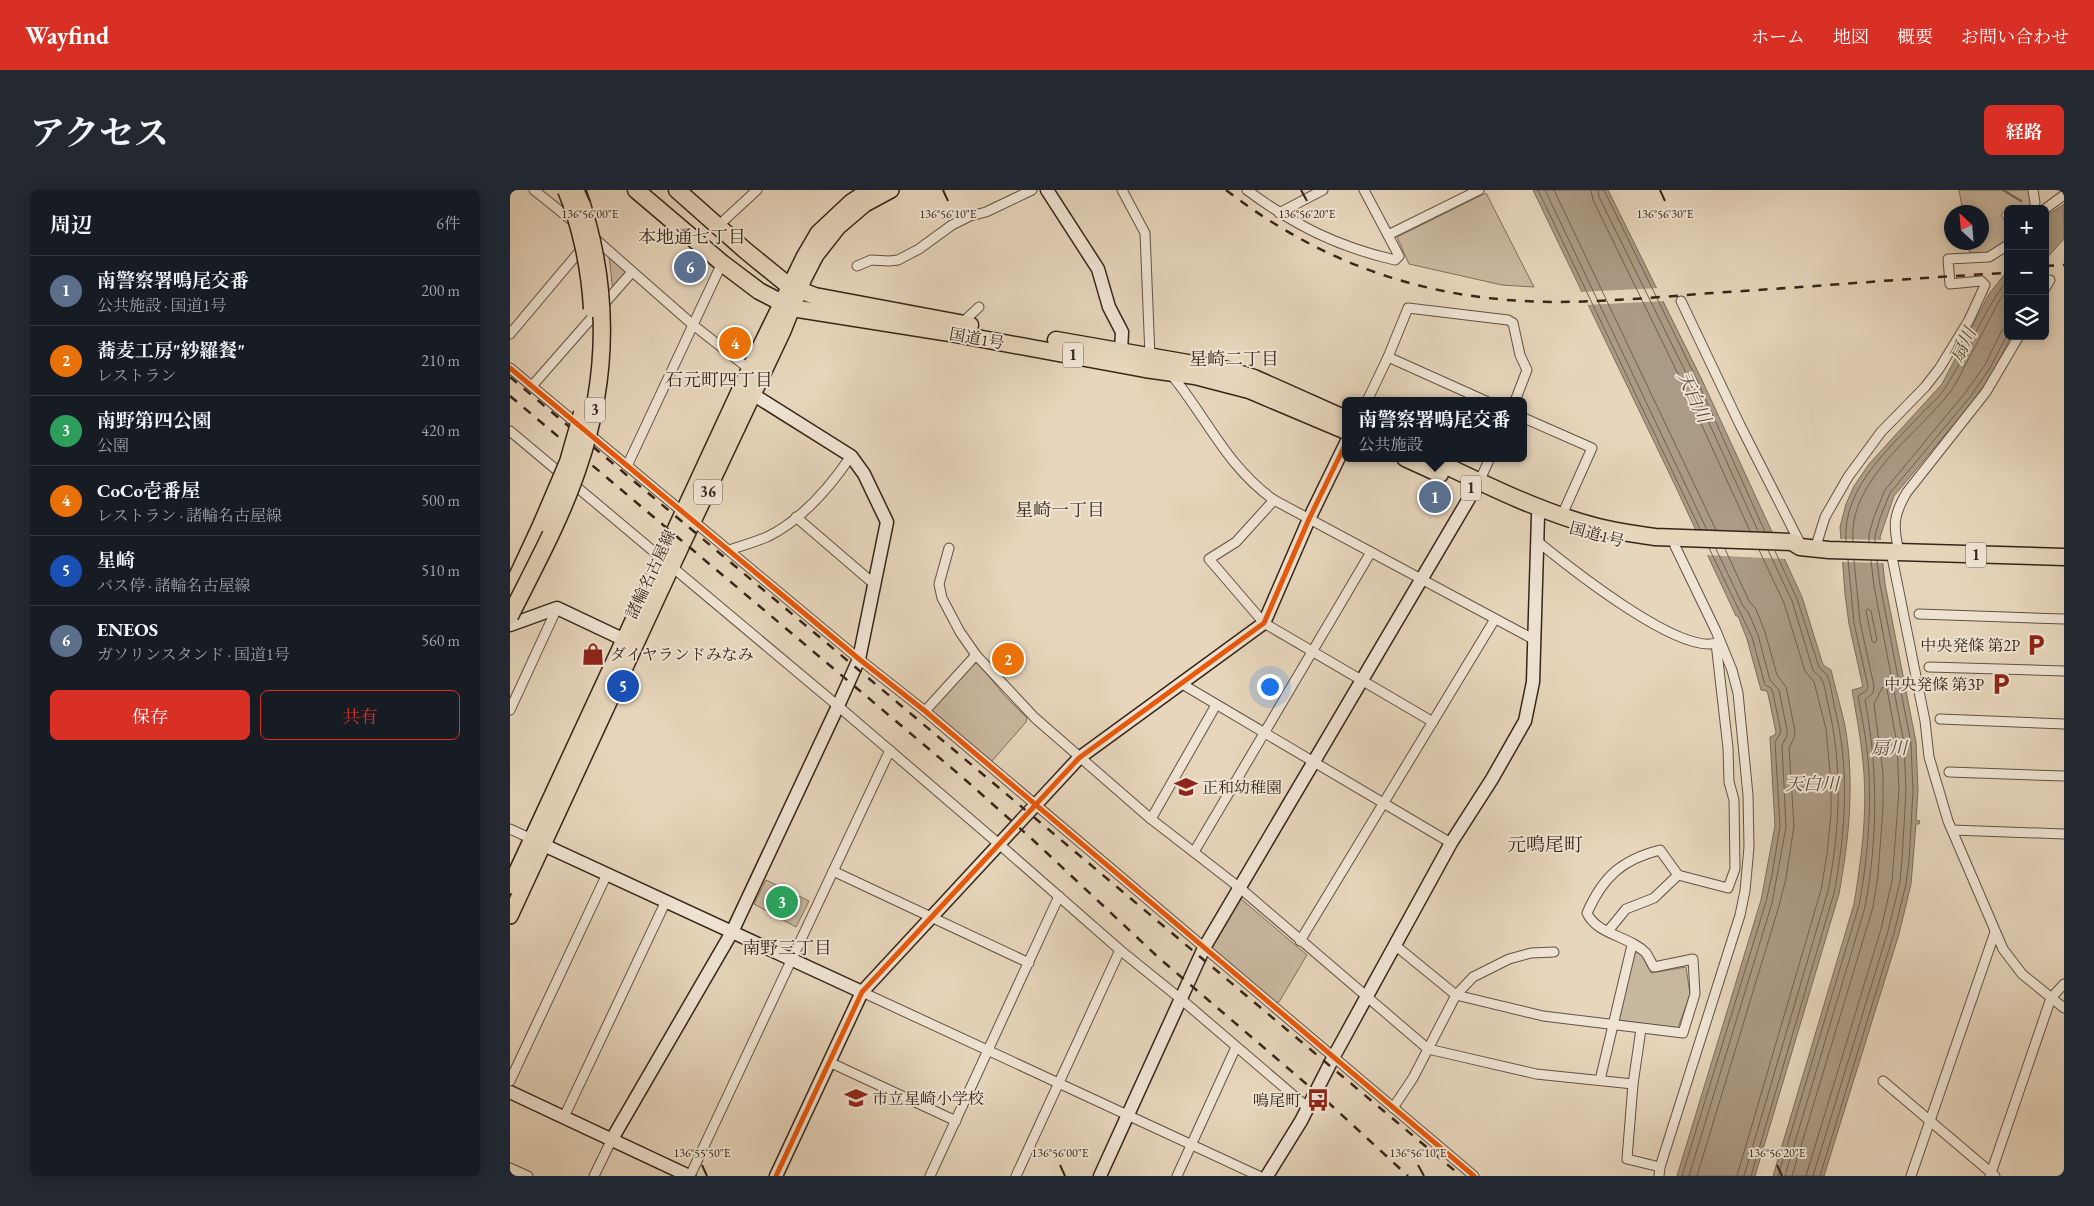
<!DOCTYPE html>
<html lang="ja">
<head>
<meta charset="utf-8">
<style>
  :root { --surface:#171b24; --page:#242831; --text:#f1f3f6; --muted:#9ea1a6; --line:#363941; --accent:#d93025 }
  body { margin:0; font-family:"EB Garamond","Noto Serif JP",serif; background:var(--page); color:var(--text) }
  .controls { position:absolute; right:15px; top:15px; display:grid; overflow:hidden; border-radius:8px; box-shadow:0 2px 12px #0003 }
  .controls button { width:45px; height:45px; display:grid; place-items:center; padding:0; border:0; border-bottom:1px solid var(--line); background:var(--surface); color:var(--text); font:25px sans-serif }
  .compass { position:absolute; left:1434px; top:15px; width:45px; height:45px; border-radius:50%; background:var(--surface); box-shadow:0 2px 12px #0003; rotate:334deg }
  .you { position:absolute; left:759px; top:496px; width:18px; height:18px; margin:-12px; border:4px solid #fff; border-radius:50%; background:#1a73e8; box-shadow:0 0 0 8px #1a73e833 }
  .badge { display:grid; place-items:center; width:32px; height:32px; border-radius:50%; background:var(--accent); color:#fff; font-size:16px; font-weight:700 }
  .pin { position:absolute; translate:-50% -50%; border:2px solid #fff; box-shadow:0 1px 5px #0006 }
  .popup { position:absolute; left:832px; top:207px; width:185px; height:65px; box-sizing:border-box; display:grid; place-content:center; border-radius:8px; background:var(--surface); filter:drop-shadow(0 1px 4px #0005); font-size:16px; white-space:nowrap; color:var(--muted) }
  .popup b { font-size:19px; color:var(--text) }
  .popup::after { content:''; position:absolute; left:50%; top:100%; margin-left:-10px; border:10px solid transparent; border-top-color:var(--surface) }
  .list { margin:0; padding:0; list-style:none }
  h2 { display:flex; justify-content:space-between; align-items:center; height:65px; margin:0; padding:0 20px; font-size:21px }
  h2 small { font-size:16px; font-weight:400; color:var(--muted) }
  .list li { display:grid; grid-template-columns:32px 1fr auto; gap:15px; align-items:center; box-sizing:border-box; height:70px; padding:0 20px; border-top:1px solid var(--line) }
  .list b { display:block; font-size:19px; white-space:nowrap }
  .list p { margin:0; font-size:16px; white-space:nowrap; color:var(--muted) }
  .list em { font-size:16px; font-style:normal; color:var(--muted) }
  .actions { display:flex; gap:10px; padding:15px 20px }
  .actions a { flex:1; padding:11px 0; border:1px solid var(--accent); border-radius:8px; text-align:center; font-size:18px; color:var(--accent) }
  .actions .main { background:var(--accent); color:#fff }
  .icon { flex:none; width:28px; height:28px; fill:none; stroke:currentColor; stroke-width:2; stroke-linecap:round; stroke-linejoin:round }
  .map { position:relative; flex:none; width:1554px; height:986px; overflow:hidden; border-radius:8px }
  header { display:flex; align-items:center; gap:30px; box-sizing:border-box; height:70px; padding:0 25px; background:var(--accent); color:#fff }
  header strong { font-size:24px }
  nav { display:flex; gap:28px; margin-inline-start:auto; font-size:18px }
  .intro { display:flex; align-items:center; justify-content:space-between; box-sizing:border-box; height:120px; padding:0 30px }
  h1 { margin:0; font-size:35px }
  .button { padding:12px 22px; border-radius:8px; background:var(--accent); color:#fff; font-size:18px; font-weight:700 }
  main { display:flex; gap:30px; padding:0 30px }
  aside { flex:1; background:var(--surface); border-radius:8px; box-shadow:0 2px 12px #0003 }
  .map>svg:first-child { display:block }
</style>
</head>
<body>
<header>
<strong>Wayfind</strong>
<nav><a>ホーム</a><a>地図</a><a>概要</a><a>お問い合わせ</a></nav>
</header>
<div class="intro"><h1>アクセス</h1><a class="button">経路</a></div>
<main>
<aside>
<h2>周辺<small>6件</small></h2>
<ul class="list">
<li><span class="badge" style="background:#5c6f8a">1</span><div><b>南警察署鳴尾交番</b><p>公共施設 · 国道1号</p></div><em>200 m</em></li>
<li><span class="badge" style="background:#e8710a">2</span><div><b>蕎麦工房&quot;紗羅餐&quot;</b><p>レストラン</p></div><em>210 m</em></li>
<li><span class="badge" style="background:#2e9e5b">3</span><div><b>南野第四公園</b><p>公園</p></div><em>420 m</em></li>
<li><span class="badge" style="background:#e8710a">4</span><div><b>CoCo壱番屋</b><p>レストラン · 諸輪名古屋線</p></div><em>500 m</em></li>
<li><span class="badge" style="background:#1a4fb4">5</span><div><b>星崎</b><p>バス停 · 諸輪名古屋線</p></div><em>510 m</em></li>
<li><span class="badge" style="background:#5c6f8a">6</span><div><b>ENEOS</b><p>ガソリンスタンド · 国道1号</p></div><em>560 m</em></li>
</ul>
<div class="actions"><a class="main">保存</a><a>共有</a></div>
</aside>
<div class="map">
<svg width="1554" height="986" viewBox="0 0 1554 986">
  <rect width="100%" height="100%" fill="#e7d6bc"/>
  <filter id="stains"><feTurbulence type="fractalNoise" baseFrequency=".004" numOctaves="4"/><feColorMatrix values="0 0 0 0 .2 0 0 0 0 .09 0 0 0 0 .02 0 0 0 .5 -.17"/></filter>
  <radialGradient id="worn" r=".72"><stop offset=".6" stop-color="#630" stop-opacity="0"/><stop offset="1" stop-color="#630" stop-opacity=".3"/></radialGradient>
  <g fill="#c9b8a0" stroke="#806e5c">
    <path d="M1449 0H1519L1522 17 1498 19 1491 25 1498 36V51L1480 63 1460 65 1458 53 1472 52V22H1453Z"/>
    <path d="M976 3 1024 97 992 95 899 74 887 47Z"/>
    <path d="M99 66 119 82 103 101Z"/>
    <path d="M468 473 494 505 517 528 516 532 482 571 476 570 420 522 463 474Z"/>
    <path d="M256 690 299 711 286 737 244 714Z"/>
    <path d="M730 708 797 765 769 812H763L703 760 702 756Z"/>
    <path d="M1130 762 1141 783 1176 777 1180 804 1168 838 1107 830 1122 764Z"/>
  </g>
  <g fill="#ab9a85" stroke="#7c6b5a">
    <path d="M1023 0H1098L1191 188 1292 407 1313 475 1321 480C1325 498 1331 517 1335 536 1345 592 1339 649 1329 704L1245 986H1167L1251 710 1265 636 1260 547 1265 545 1266 542 1258 504 1257 501 1251 500 1237 449 1228 426H1226L1163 291Z"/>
    <path d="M1554 14V49L1535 70V27Z"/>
    <path d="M1498 80V146H1501L1484 181 1464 210 1384 306 1370 347 1375 394 1406 552 1408 601 1406 630 1410 631 1409 634H1406L1401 694 1389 744 1314 986H1263L1344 714C1351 671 1357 627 1354 584 1352 555 1347 528 1342 500L1353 497 1339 434 1335 404 1330 337 1336 314 1344 296 1359 274 1432 194 1479 104Z"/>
  </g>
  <g fill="#e7d6bc">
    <path d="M1149 98 1156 111 1075 115 1069 102Z"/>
    <path d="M1183 342 1265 345 1277 369 1194 365Z"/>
    <path d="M1329 349 1373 350 1375 373 1330 372Z"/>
  </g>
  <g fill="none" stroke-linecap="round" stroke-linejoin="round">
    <g stroke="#70604f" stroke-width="1">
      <path d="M1028 0 1190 339"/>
      <path d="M1035 0 1197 340"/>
      <path d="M1044 0 1206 340"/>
      <path d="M1081 0 1083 10 1174 196 1240 341"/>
      <path d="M1088 0 1089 7 1181 193 1248 341"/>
      <path d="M1094 0 1187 190 1255 342"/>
      <path d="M1336 351C1332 297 1381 257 1414 221 1422 213 1432 205 1437 195 1459 160 1473 121 1498 89"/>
      <path d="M1343 351C1338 290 1406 246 1440 202 1446 194 1451 184 1455 175 1467 154 1478 132 1489 111L1498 99"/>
      <path d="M1359 352V344L1364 327 1375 300 1455 203 1475 175 1492 140 1498 136"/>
      <path d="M1365 352V346L1370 328 1380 303 1460 207 1480 178 1498 143"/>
      <path d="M1358 419 1361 421 1367 450 1365 453 1362 451 1356 421Z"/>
      <path d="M1172 986 1256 712 1262 685 1270 636 1265 552 1271 542 1263 503 1261 498 1255 495 1242 447 1199 358"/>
      <path d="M1179 986 1262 713 1276 637 1272 555 1277 546V540L1269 500 1260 490 1248 445 1238 422 1233 416 1206 359"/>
      <path d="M1187 986 1269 716 1276 688 1284 636 1279 558 1284 548 1285 541 1276 497 1267 485 1255 442 1246 419 1239 411 1215 359"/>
      <path d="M1227 986 1311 700 1317 664 1321 624V593L1316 539 1304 492 1295 481 1274 413 1249 360"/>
      <path d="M1234 986 1318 701C1330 639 1333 576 1318 514 1316 506 1315 494 1311 488 1309 485 1305 483 1303 480L1282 411 1258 360"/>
      <path d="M1241 986 1324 703C1336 640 1340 577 1324 515 1322 505 1321 494 1317 485 1315 482 1311 480 1309 477L1287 409 1265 361"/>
      <path d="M1268 986 1349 715C1357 673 1361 629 1359 585 1358 559 1353 532 1348 506L1356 501 1358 496 1344 433 1338 370"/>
      <path d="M1275 986 1355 717C1368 648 1368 579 1355 510L1363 503 1364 496 1350 432 1344 370"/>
      <path d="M1282 986 1363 717 1368 685 1373 617V583L1364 514 1372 498 1375 497 1377 499 1387 554 1389 601 1382 691 1371 739 1296 986"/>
      <path d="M1303 986 1378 741 1390 692 1392 669 1396 601 1394 553 1364 396 1361 371"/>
      <path d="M1310 986 1384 743 1396 694 1399 670 1403 601 1401 553 1370 395 1367 371"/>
    </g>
    <path stroke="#7c6b5a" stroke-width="2.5" d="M1493 0 1511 11"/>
    <defs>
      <g id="street">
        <path d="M24 0 65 33"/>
        <path d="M612 0 635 43 640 166 642 168"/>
        <path d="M737 0C784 35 828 57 885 70L889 66 854 0"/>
        <path d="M1523 0 1525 13"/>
        <path d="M1535 19 1554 5"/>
        <path d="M769 23 813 0"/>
        <path d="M208 36 247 0"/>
        <path d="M878 45 969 0"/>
        <path d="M83 47 182 134 243 182"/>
        <path d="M347 76 361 70 379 71 388 70 409 59 442 35 460 26 476 22 522 0"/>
        <path d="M1535 98 1540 90"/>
        <path d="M1171 111 1230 235 1291 355"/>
        <path d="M451 134 469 117"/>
        <path d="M0 144 74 56"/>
        <path d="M878 167 976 211"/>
        <path d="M0 178 349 469 415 521 964 986"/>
        <path d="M660 183C696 226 716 276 764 310L1023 449"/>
        <path d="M22 196 122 82"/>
        <path d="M857 211 878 167 898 118 998 130 1003 133 1010 165 1017 180 1005 211"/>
        <path d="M1014 228 1082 258 1052 325"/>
        <path d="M0 241 328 516 489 654 610 760 672 810 797 917"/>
        <path d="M117 276 212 73"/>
        <path d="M969 292 980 268"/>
        <path d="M764 310 726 352 699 369 754 433 923 532"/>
        <path d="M286 327 364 394"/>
        <path d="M1027 351C1054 373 1178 473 1210 451"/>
        <path d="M439 358 429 394 432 408 450 442 466 465 525 528 641 629 730 698 918 859 1026 884 1123 894"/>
        <path d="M1305 359 1315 327 1338 287 1371 242 1415 197 1429 179 1459 130 1475 95 1471 91 1440 94 1438 69 1479 67 1498 55"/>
        <path d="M219 360C232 356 245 352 257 347 292 330 320 297 341 266"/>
        <path d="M1381 362 1415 531 1419 567 1438 631 1493 759 1512 784 1554 818"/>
        <path d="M1389 362C1383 336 1383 325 1397 302L1476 202 1509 146"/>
        <path d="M1409 424 1554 429"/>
        <path d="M1419 477 1554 481"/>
        <path d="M672 494 941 653"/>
        <path d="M0 520 47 418"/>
        <path d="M415 521 466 465"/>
        <path d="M1430 529 1554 534"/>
        <path d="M1439 582 1554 586"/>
        <path d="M641 629 706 515"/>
        <path d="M0 639 22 649"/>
        <path d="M1442 640 1554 644"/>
        <path d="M684 662 861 362"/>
        <path d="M323 681 519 773"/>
        <path d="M1098 741 1116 719 1144 708 1168 685"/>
        <path d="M790 751 985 429"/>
        <path d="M886 756 946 805 1033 826 1173 843 1185 804 1183 769 1144 777C1141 773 1139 767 1136 763 1120 746 1087 745 1077 723 1093 687 1111 670 1150 660L1168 685 1218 698 1225 679 1224 610 1219 592 1218 558 1206 453"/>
        <path d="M352 802 749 986"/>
        <path d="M1131 839 1123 894 1117 969 1150 977"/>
        <path d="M319 872 446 931"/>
        <path d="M1090 890 1122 755"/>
        <path d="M0 891 97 684"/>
        <path d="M1373 891 1485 986"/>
        <path d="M883 918 903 888 946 805 963 787 999 769 1021 763 1044 762"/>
        <path d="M54 927 156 711"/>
        <path d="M0 978 18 986"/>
        <path d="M84 986 102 949"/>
        <path d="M180 986 380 560"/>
        <path d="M420 986 549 706"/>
        <path d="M506 986 610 760"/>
        <path d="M667 986 726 857"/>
        <path d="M1149 986 1150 977 1230 725 1235 701 1239 657 1238 605 1228 503 1222 480 1206 441 1165 356"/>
        <path d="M1401 986 1485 742"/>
        <path d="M1480 986 1541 808 1554 794"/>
      </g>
      <g id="secondary">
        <path d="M537 0 588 79 599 117 612 142 611 161"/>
        <path d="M0 435 47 418 121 453"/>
        <path d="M25 651 352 802"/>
        <path d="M0 902 179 986"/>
        <path d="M102 949 222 742 328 516 349 469 377 332 354 284 341 266 244 205"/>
        <path d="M266 986 352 802 569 568 754 433 799 329 836 253"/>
        <path d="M590 986 694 758 964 300"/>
        <path d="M757 986 791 931 823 868 941 653 982 589 1015 531 1023 492 1028 326 1031 317"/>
      </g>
      <g id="primary">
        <path d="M0 696 239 180 294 67 308 43 341 12 358 1"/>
        <path d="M0 726 161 378 273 141 294 88 306 65 328 37 355 14 381 0"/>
      </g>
      <g id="highway">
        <path d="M126 0 212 73 249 101 282 118 440 143 635 179 685 186 739 200 836 241"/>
        <path d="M167 0 236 61 279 96 305 106 460 135"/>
        <path d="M546 150 718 180 744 188 836 229"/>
        <path d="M895 268 930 284"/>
        <path d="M920 268C972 293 1032 323 1088 337 1107 342 1126 344 1145 347L1282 352 1290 357 1319 360 1554 367"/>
        <path d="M0 402 32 333"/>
      </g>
    </defs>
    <use href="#street" stroke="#625142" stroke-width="11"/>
    <use href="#secondary" stroke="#362519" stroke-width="15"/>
    <use href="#primary" stroke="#362519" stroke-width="18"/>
    <use href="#highway" stroke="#362519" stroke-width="19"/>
    <use href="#street" stroke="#efe4d3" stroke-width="9"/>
    <use href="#secondary" stroke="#efe4d3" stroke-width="12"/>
    <use href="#primary" stroke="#e7d6bc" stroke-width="15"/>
    <use href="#highway" stroke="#e7d6bc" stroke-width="16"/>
    <g stroke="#362519" stroke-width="2.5" stroke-dasharray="9 9" stroke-linecap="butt">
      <path d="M716 0C815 76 920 111 1044 112 1096 112 1150 107 1202 103 1301 97 1399 88 1498 83"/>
      <path d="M1535 76 1554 75"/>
      <path d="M0 187 951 986"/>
      <path d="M0 206 451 586 523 650 649 768 821 915 898 986"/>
    </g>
    <defs>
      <g id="highway-bridge">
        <path d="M56 0C71 36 80 80 82 119"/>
        <path d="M32 333 58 272 72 223"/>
        <path d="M0 426C24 378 51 329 68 278 100 187 100 91 67 0"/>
      </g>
    </defs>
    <use href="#highway-bridge" stroke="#362519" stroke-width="19" stroke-linecap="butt"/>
    <use href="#highway-bridge" stroke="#e7d6bc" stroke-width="16"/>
    <defs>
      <g id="cycleway">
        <path d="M0 178 349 469 415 521 964 986"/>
        <path d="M266 986 352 802 569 568 754 433 799 329 836 253"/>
      </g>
    </defs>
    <use href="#cycleway" stroke="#efe4d3" stroke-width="8"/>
    <use href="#cycleway" stroke="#e8590c" stroke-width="5"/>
  </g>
  <path fill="none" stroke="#362519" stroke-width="2" d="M75 0 80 11M433 0 438 11M791 0 797 11M1150 0 1155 11M192 975 197 986M550 975 555 986M908 975 914 986M1267 975 1272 986"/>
  <defs>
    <symbol id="parking-bare" viewBox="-9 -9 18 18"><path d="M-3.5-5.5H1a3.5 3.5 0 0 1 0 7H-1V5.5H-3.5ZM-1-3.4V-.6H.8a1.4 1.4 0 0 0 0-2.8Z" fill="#8f2418" stroke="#efe4d3" stroke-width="2.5" paint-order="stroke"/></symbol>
    <symbol id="shop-bare" viewBox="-9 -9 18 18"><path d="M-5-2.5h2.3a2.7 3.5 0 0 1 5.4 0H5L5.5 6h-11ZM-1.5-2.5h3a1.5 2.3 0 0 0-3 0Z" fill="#8f2418" stroke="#efe4d3" stroke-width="2.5" paint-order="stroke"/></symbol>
    <symbol id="school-bare" viewBox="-9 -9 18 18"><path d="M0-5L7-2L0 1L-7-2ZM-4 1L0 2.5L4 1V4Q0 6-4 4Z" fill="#8f2418" stroke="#efe4d3" stroke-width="2.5" paint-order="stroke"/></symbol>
    <symbol id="bus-bare" viewBox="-9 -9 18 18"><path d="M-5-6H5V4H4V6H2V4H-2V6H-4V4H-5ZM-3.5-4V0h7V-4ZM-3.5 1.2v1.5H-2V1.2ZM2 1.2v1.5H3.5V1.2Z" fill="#8f2418" stroke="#efe4d3" stroke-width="2.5" paint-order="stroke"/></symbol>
  </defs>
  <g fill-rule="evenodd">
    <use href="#parking-bare" x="1510" y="439" width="32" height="32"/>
    <use href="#shop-bare" x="67" y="448" width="32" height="32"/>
    <use href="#parking-bare" x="1475" y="478" width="32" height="32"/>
    <use href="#school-bare" x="660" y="581" width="32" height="32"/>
    <use href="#school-bare" x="330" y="892" width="32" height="32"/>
    <use href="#bus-bare" x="792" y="894" width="32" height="32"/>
  </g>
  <g text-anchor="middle" stroke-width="4" stroke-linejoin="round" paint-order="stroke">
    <g fill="#efe4d3" stroke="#6e5e51" stroke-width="1">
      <rect x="553" y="152.5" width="20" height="25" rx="4"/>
      <rect x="75" y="207.5" width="20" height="25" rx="4"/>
      <rect x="951" y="285.5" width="20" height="25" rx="4"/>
      <rect x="184" y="289.5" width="28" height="25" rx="4"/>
      <rect x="1456" y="352.5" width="20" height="25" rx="4"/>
    </g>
    <g font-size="15" font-weight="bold" fill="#362519">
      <text x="563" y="170">1</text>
      <text x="85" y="225">3</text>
      <text x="961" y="303">1</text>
      <text x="198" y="307">36</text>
      <text x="1466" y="370">1</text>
    </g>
    <g font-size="16" fill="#362519" stroke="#efe4d3">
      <text transform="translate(467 148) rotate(10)" y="6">国道1号</text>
      <text transform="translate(1087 344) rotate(15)" y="6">国道1号</text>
      <text transform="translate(140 384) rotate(-65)" y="6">諸輪名古屋線</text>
    </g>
    <g font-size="16" fill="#362519" stroke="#efe4d3" text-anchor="end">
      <text x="1510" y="461">中央発條 第2P</text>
      <text x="100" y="470" text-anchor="start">ダイヤランドみなみ</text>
      <text x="1474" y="500">中央発條 第3P</text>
      <text x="692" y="603" text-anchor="start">正和幼稚園</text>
      <text x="362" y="914" text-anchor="start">市立星崎小学校</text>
      <text x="791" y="916">鳴尾町</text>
    </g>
    <g font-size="18" fill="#362519" stroke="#efe4d3">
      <text x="182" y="53">本地通七丁目</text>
      <text x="724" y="175">星崎二丁目</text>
      <text x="209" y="196">石元町四丁目</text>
      <text x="550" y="326">星崎一丁目</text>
      <text x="277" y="764">南野三丁目</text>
    </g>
    <g font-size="18" font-style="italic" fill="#594839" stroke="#efe4d3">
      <text transform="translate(1453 155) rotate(-64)" y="6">扇川</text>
      <text transform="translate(1184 207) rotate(65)" y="6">天白川</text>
      <text x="1379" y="564">扇川</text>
      <text x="1302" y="600">天白川</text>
    </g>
    <g font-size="19" fill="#362519" stroke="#efe4d3">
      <text x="1035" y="661">元鳴尾町</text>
    </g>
  </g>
  <g font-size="12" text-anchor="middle" fill="#362519" stroke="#efe4d3" stroke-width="4" stroke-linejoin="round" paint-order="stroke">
    <text x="80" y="28">136°56'00"E</text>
    <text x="438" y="28">136°56'10"E</text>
    <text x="797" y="28">136°56'20"E</text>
    <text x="1155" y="28">136°56'30"E</text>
    <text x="192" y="967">136°55'50"E</text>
    <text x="550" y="967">136°56'00"E</text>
    <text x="908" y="967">136°56'10"E</text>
    <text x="1267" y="967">136°56'20"E</text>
  </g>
  <rect width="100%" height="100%" filter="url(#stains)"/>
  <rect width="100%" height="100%" fill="url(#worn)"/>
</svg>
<div class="controls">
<button>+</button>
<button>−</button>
<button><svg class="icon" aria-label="layers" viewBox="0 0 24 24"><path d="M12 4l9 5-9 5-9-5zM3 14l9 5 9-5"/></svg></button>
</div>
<svg class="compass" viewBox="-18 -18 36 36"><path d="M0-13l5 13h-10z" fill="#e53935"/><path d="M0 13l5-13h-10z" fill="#9ea1a6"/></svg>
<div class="you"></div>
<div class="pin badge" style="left:925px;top:307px;background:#5c6f8a">1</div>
<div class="popup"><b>南警察署鳴尾交番</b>公共施設</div>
<div class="pin badge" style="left:498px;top:469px;background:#e8710a">2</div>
<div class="pin badge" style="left:272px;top:712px;background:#2e9e5b">3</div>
<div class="pin badge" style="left:225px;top:153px;background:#e8710a">4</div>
<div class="pin badge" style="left:113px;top:496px;background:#1a4fb4">5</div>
<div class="pin badge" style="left:180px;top:77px;background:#5c6f8a">6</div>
</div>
</main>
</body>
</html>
